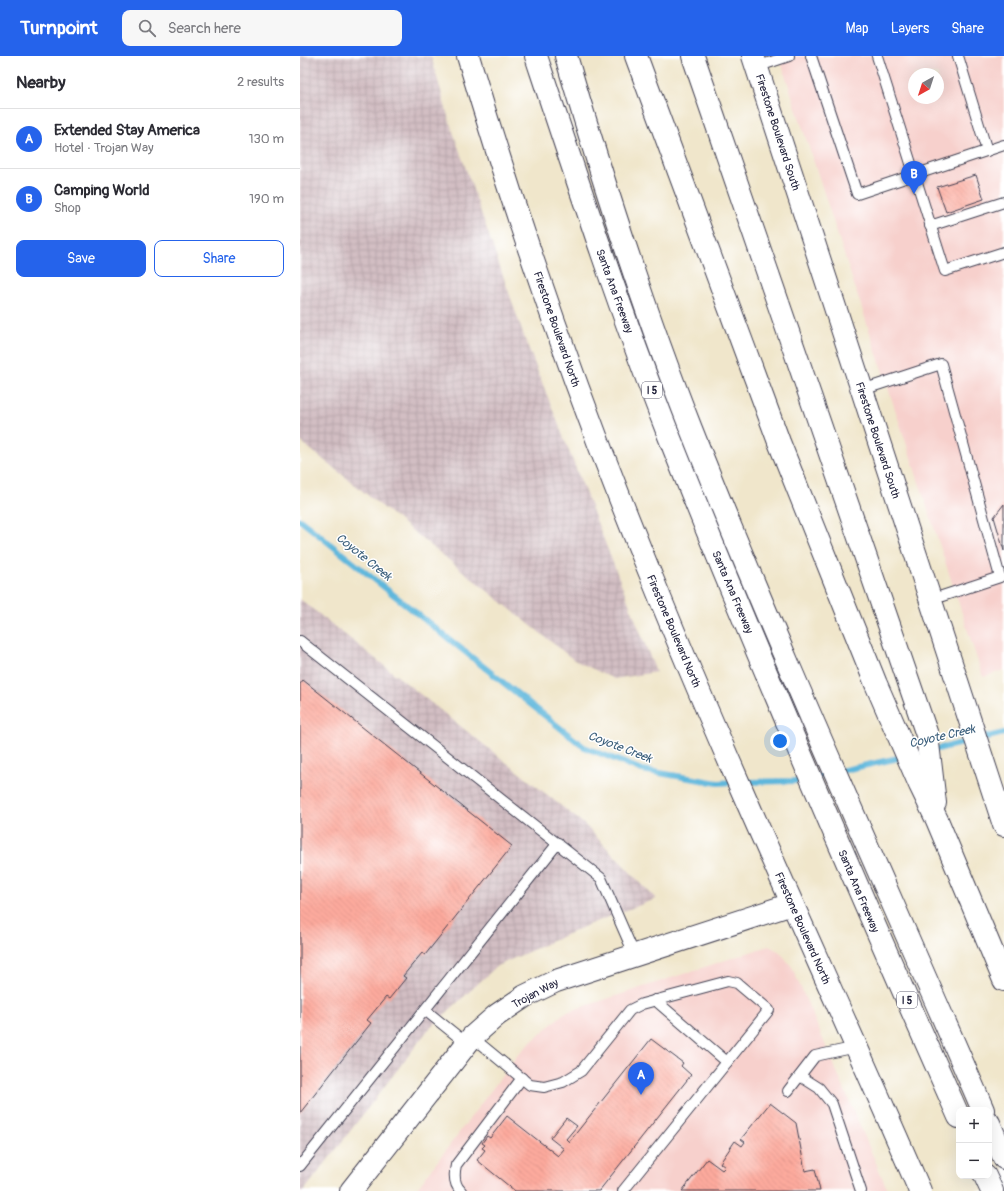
<!DOCTYPE html>
<html lang="en">
<head>
<meta charset="utf-8">
<style>
  :root { --surface:#fff; --page:#f7f7f7; --text:#2b2b33; --muted:#7c7c81; --line:#e1e1e2; --accent:#2563eb }
  body { margin:0; font-family:Pangolin,sans-serif; background:var(--page); color:var(--text) }
  .controls { position:absolute; right:12px; bottom:12px; display:grid; overflow:hidden; border-radius:8px; box-shadow:0 4px 16px #0002 }
  .controls button { width:36px; height:36px; display:grid; place-items:center; padding:0; border:0; border-bottom:1px solid var(--line); background:var(--surface); color:var(--text); font:20px sans-serif }
  .compass { position:absolute; left:608px; top:12px; width:36px; height:36px; border-radius:50%; background:var(--surface); box-shadow:0 4px 16px #0002; rotate:219deg }
  .you { position:absolute; left:480px; top:685px; width:14px; height:14px; margin:-10px; border:3px solid #fff; border-radius:50%; background:#1a73e8; box-shadow:0 0 0 6px #1a73e833 }
  .badge { display:grid; place-items:center; width:26px; height:26px; border-radius:50%; background:var(--accent); color:#fff; font-size:13px; font-weight:700 }
  .pin { position:absolute; translate:-50% -33px; filter:drop-shadow(0 1px 2px #0008) }
  .pin::after { content:''; position:absolute; top:21px; width:14px; height:12px; background:inherit; clip-path:polygon(0 0,100% 0,50% 100%) }
  .list { margin:0; padding:0; list-style:none }
  h2 { display:flex; justify-content:space-between; align-items:center; height:52px; margin:0; padding:0 16px; font-size:17px }
  h2 small { font-size:13px; font-weight:400; color:var(--muted) }
  .list li { display:grid; grid-template-columns:26px 1fr auto; gap:12px; align-items:center; box-sizing:border-box; height:60px; padding:0 16px; border-top:1px solid var(--line) }
  .list b { display:block; font-size:15px; white-space:nowrap }
  .list p { margin:0; font-size:13px; white-space:nowrap; color:var(--muted) }
  .list em { font-size:13px; font-style:normal; color:var(--muted) }
  .actions { display:flex; gap:8px; padding:12px 16px }
  .actions a { flex:1; padding:9px 0; border:1px solid var(--accent); border-radius:8px; text-align:center; font-size:14px; color:var(--accent) }
  .actions .main { background:var(--accent); color:#fff }
  .icon { flex:none; width:22px; height:22px; fill:none; stroke:currentColor; stroke-width:2; stroke-linecap:round; stroke-linejoin:round }
  .map { position:relative; flex:none; width:704px; height:1135px; overflow:hidden }
  header { display:flex; align-items:center; gap:24px; box-sizing:border-box; height:56px; padding:0 20px; background:var(--accent); color:#fff }
  header strong { font-size:19px }
  nav { display:flex; gap:22px; margin-inline-start:auto; font-size:14px }
  .search { width:280px; height:36px; background:var(--page); display:flex; align-items:center; gap:10px; box-sizing:border-box; padding:0 14px; border-radius:8px; color:var(--muted); font-size:15px }
  main { display:flex }
  aside { flex:1; background:var(--surface) }
  .map>svg:first-child { display:block }
</style>
</head>
<body>
<header>
<strong>Turnpoint</strong>
<div class="search"><svg class="icon" aria-label="search" viewBox="0 0 24 24"><circle cx="10" cy="10" r="6"/><path d="M15 15l6 6"/></svg>Search here</div>
<nav><a>Map</a><a>Layers</a><a>Share</a></nav>
</header>
<main>
<aside>
<h2>Nearby<small>2 results</small></h2>
<ul class="list">
<li><span class="badge">A</span><div><b>Extended Stay America</b><p>Hotel · Trojan Way</p></div><em>130 m</em></li>
<li><span class="badge">B</span><div><b>Camping World</b><p>Shop</p></div><em>190 m</em></li>
</ul>
<div class="actions"><a class="main">Save</a><a>Share</a></div>
</aside>
<div class="map">
<svg width="704" height="1135" viewBox="0 0 704 1135">
  <defs>
    <pattern id="industrial-grid" width="8" height="8" patternUnits="userSpaceOnUse"><rect width="8" height="8" fill="#d2bec3"/><path d="M0 4h8M4 0v8" fill="none" stroke="#b4a3a8"/></pattern>
    <pattern id="building-back-hatch" width="6" height="6" patternUnits="userSpaceOnUse"><rect width="6" height="6" fill="#fdaa9d"/><path d="M-1 5l2 2M0 0l6 6M5-1l2 2" fill="none" stroke="#d99288"/></pattern>
  </defs>
  <rect width="100%" height="100%" fill="#fff"/>
  <filter id="ink" filterUnits="userSpaceOnUse"><feTurbulence type="fractalNoise" baseFrequency=".025" numOctaves="2"/><feDisplacementMap in="SourceGraphic" scale="8" xChannelSelector="R" yChannelSelector="G"/><feConvolveMatrix kernelMatrix="1 2 1 2 8 2 1 2 1" color-interpolation-filters="sRGB"/></filter>
  <filter id="wash" filterUnits="userSpaceOnUse"><feTurbulence type="fractalNoise" baseFrequency=".012" numOctaves="4" result="noise"/><feDisplacementMap in="SourceGraphic" scale="16" xChannelSelector="R" yChannelSelector="G"/><feGaussianBlur stdDeviation="0.9" result="paint"/><feColorMatrix in="noise" values="0 0 0 0 0 0 0 0 0 0 0 0 0 0 0 0 0 1.4 0 .05"/><feComposite in="paint" operator="in"/></filter>
  <g filter="url(#wash)">
    <rect width="100%" height="100%" fill="#f0e6cb"/>
    <g fill="#f7d0cc" fill-rule="evenodd">
      <path d="M479 0H704V614L683 621ZM614 18H638V42H614Z"/>
      <path d="M469 890 480 896 492 911 588 1135H115L220 996 264 957Z"/>
    </g>
    <g fill="url(#industrial-grid)">
      <path d="M0 0H131L150 67 225 283 356 616 314 623 274 604 0 385Z"/>
      <path d="M0 543 284 768 356 843 290 868 197 910 128 974 4 1135H0Z"/>
    </g>
    <g fill="none" stroke-linecap="round" stroke-linejoin="round">
      <g stroke="#5fb7dc" stroke-width="6">
        <path d="M0 464 284 691 342 714 418 727 434 726"/>
        <path d="M633 694 704 677"/>
        <path d="M540 715 603 701"/>
        <path d="M443 726 497 725 531 717"/>
      </g>
    </g>
    <g id="blocks">
      <g fill="url(#building-back-hatch)">
        <path d="M676 119 684 143 646 156 637 131Z"/>
        <path d="M704 448V495L694 461Z"/>
        <path d="M3 624 212 790 125 899 122 897 103 920 106 922 89 943 86 941 67 964 71 967 0 1057V628Z"/>
        <path d="M351 983 383 1007 381 1010 391 1019 299 1135H215L177 1104 185 1094 182 1092 185 1089 182 1087 187 1080 190 1082 207 1060 258 1100 264 1093 250 1082 266 1062 277 1070 266 1083 269 1086Z"/>
        <path d="M470 1047 496 1067 505 1115 515 1113 520 1135H382L407 1103 422 1114 425 1111 420 1107 435 1085 442 1090 445 1086 441 1083Z"/>
      </g>
    </g>
  </g>
  <g filter="url(#ink)">
    <use href="#blocks" fill-opacity="0" stroke="#413f51" stroke-width="1"/>
    <g fill="none" stroke-linecap="round" stroke-linejoin="round">
      <defs>
        <g id="lane">
          <path d="M511 0 557 138 704 89"/>
          <path d="M577 0 645 215 704 196"/>
          <path d="M658 0 687 95"/>
          <path d="M456 11 489 0"/>
          <path d="M630 170 704 146"/>
          <path d="M562 334 641 308 700 521 630 544"/>
          <path d="M0 585 301 822 335 900"/>
          <path d="M355 944 427 1006"/>
          <path d="M125 954 166 987"/>
          <path d="M172 981 230 1029 244 1031 263 1026 281 1015 330 954 342 948 428 925 437 927 469 954 323 1135"/>
          <path d="M500 1020 519 1032 532 1048 561 1135"/>
          <path d="M488 1035 515 1000 557 991"/>
          <path d="M0 1110 258 787"/>
          <path d="M161 1135C153 1128 154 1118 156 1109L222 1022"/>
        </g>
        <g id="secondary">
          <path d="M168 0C221 179 283 355 354 527 437 732 532 932 620 1135"/>
          <path d="M453 0 704 769"/>
          <path d="M51 1135 172 981 197 959 225 940 256 925 492 848"/>
        </g>
        <g id="highway">
          <path d="M236 0C278 127 320 255 369 380 460 609 559 836 659 1061"/>
          <path d="M266 0C303 126 343 251 391 373 482 603 585 827 683 1054"/>
          <path d="M336 0 479 386 576 628 620 729 637 764 704 924"/>
          <path d="M393 0 627 679 635 747"/>
          <path d="M689 1067 704 1102"/>
          <path d="M685 1120 692 1135"/>
        </g>
      </defs>
      <use href="#lane" stroke="#413f51" stroke-width="12"/>
      <use href="#secondary" stroke="#413f51" stroke-width="24"/>
      <use href="#highway" stroke="#413f51" stroke-width="24"/>
      <use href="#lane" stroke="#fff" stroke-width="10"/>
      <use href="#secondary" stroke="#fff" stroke-width="22"/>
      <use href="#highway" stroke="#fff" stroke-width="22"/>
    </g>
  </g>
  <g text-anchor="middle" stroke-width="3" stroke-linejoin="round" paint-order="stroke">
    <g fill="#fff" stroke="#646476" stroke-width="1">
      <rect x="342" y="326" width="20" height="16" rx="3"/>
      <rect x="597" y="936" width="20" height="16" rx="3"/>
    </g>
    <g font-size="10" font-weight="bold" fill="#22223b">
      <text x="352" y="338">I 5</text>
      <text x="607" y="948">I 5</text>
    </g>
    <g font-size="11" fill="#22223b" stroke="#fff">
      <text transform="translate(478 76) rotate(72)" y="4">Firestone Boulevard South</text>
      <text transform="translate(315 235) rotate(70)" y="4">Santa Ana Freeway</text>
      <text transform="translate(257 273) rotate(71)" y="4">Firestone Boulevard North</text>
      <text transform="translate(578 384) rotate(72)" y="4">Firestone Boulevard South</text>
      <text transform="translate(433 536) rotate(67)" y="4">Santa Ana Freeway</text>
      <text transform="translate(374 575) rotate(67)" y="4">Firestone Boulevard North</text>
      <text transform="translate(559 835) rotate(67)" y="4">Santa Ana Freeway</text>
      <text transform="translate(503 872) rotate(66)" y="4">Firestone Boulevard North</text>
      <text transform="translate(235 937) rotate(-28)" y="4">Trojan Way</text>
    </g>
    <g font-size="12" font-style="italic" fill="#3a5e7b" stroke="#fff">
      <text transform="translate(64 501) rotate(39)" y="4">Coyote Creek</text>
      <text transform="translate(642 680) rotate(-13)" y="4">Coyote Creek</text>
      <text transform="translate(320 691) rotate(21)" y="4">Coyote Creek</text>
    </g>
  </g>
</svg>
<div class="controls">
<button>+</button>
<button>−</button>
</div>
<svg class="compass" viewBox="-18 -18 36 36"><path d="M0-13l5 13h-10z" fill="#e53935"/><path d="M0 13l5-13h-10z" fill="#7c7c81"/></svg>
<div class="you"></div>
<div class="pin badge" style="left:341px;top:1039px">A</div>
<div class="pin badge" style="left:614px;top:138px">B</div>
</div>
</main>
</body>
</html>
